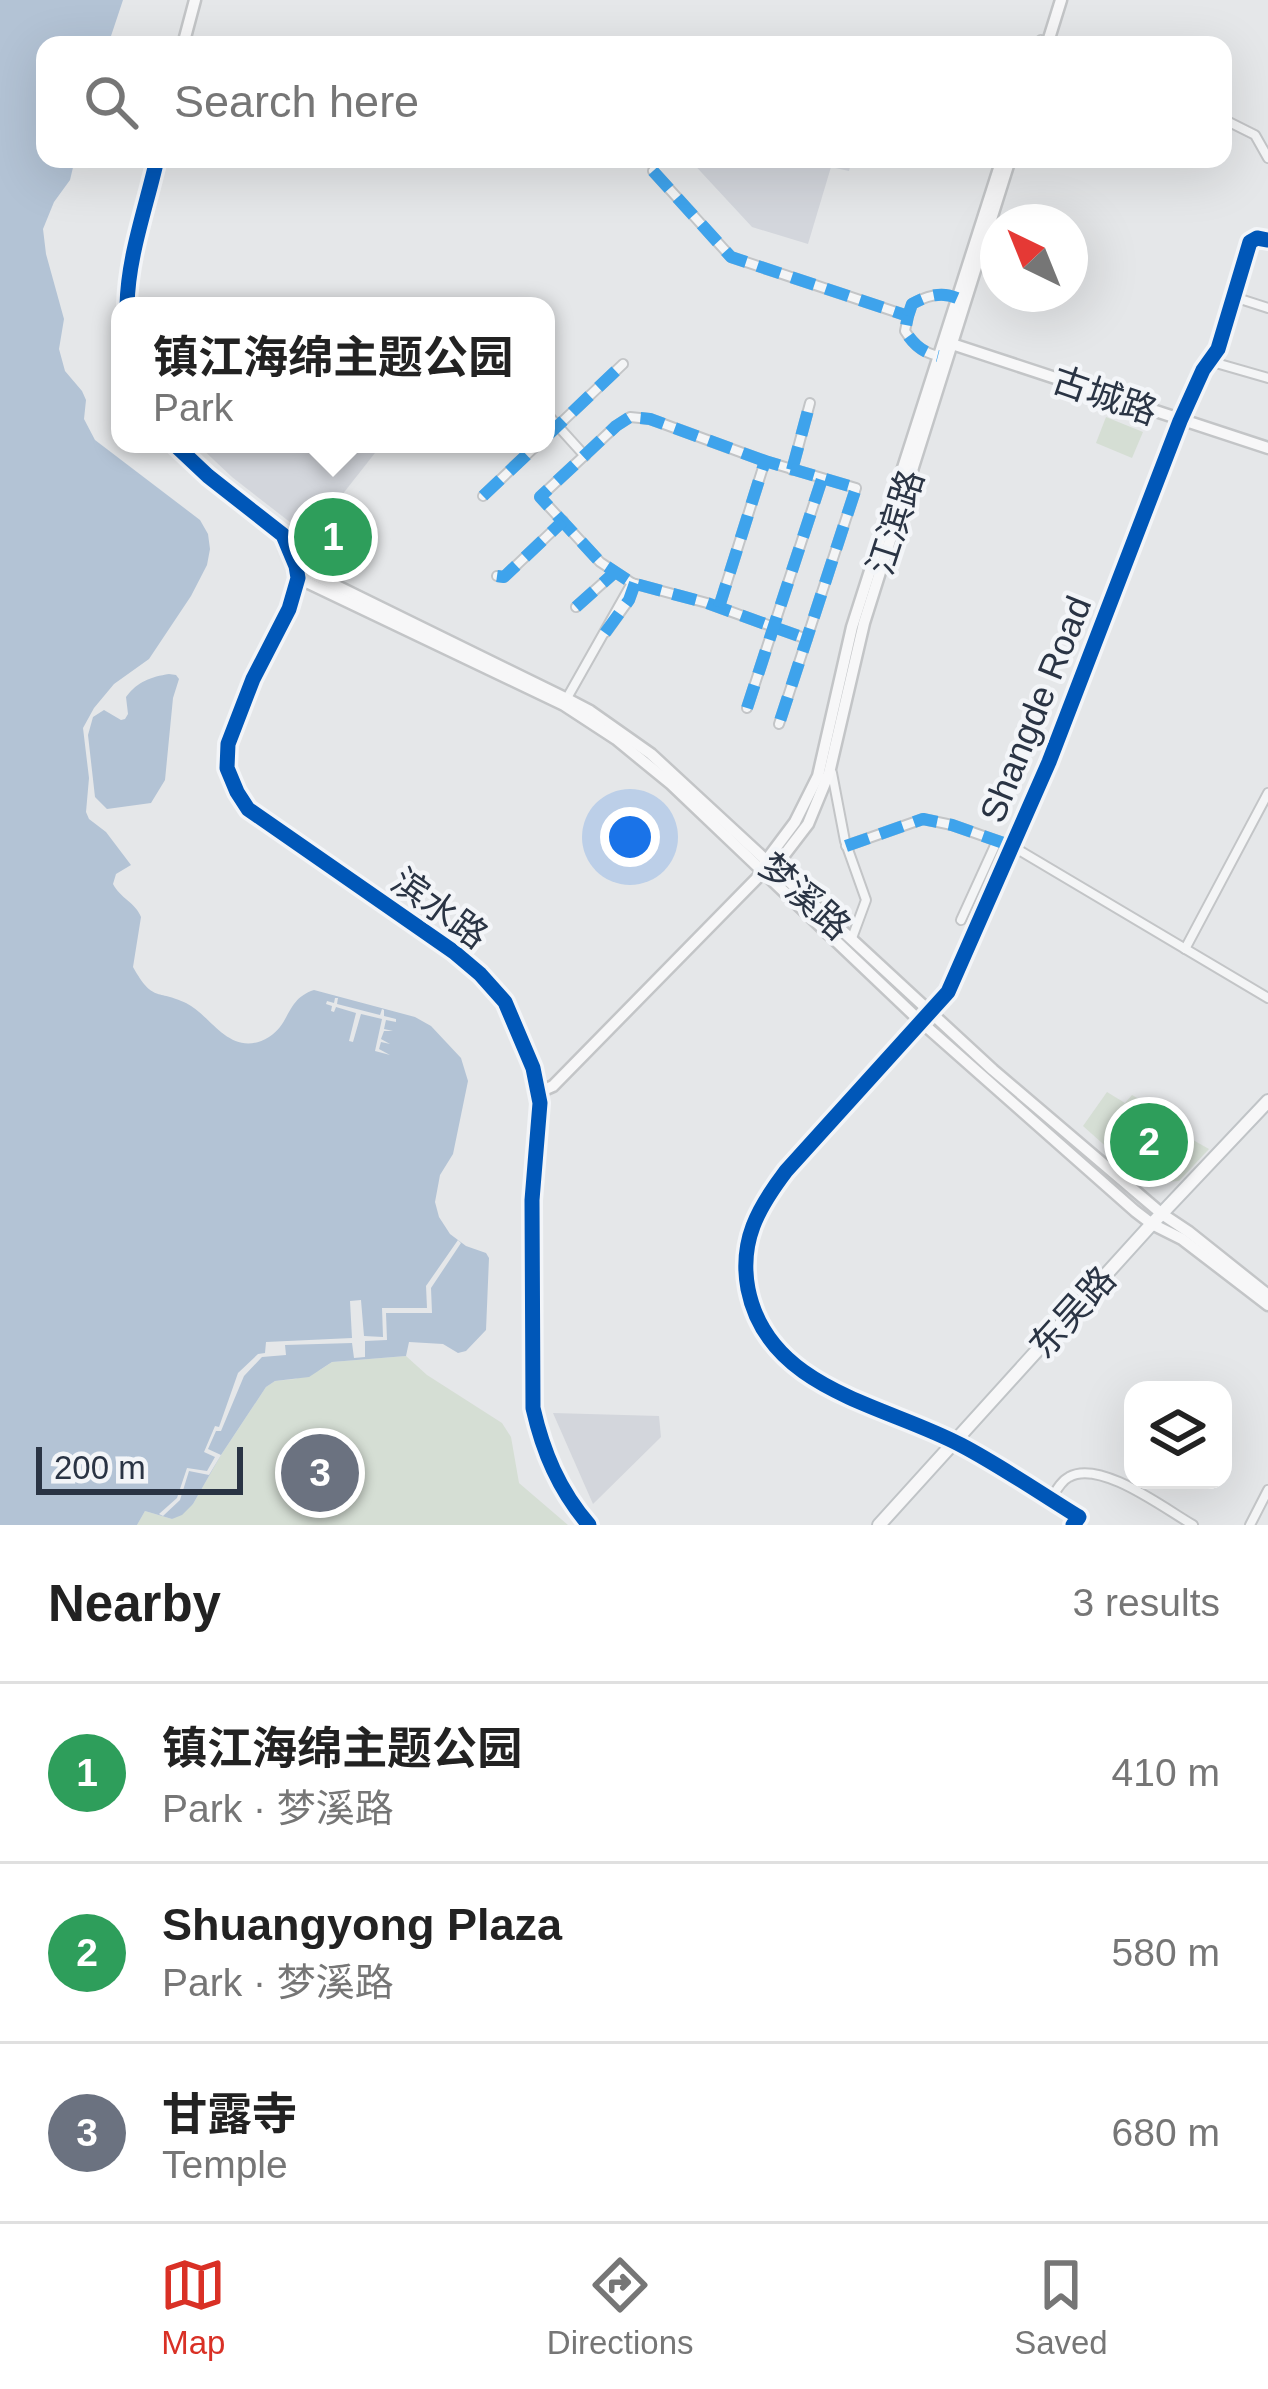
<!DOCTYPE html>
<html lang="en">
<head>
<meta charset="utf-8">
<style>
  :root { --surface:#fff; --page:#f2f2f2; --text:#222; --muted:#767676; --line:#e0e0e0; --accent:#d93025 }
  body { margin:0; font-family:Arial,"Noto Sans SC",sans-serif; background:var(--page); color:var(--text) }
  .controls { position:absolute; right:36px; bottom:36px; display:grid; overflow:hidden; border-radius:24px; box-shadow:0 12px 48px #0002 }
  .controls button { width:108px; height:108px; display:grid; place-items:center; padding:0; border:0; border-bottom:3px solid var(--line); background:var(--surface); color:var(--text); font:60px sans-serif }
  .compass { position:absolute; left:980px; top:204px; width:108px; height:108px; border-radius:50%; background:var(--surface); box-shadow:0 12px 48px #0002; rotate:317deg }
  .scale { position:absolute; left:36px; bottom:30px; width:207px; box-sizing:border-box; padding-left:12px; border:6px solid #2a3444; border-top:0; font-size:33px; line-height:42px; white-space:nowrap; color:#2a3444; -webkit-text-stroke:9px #f3f5f8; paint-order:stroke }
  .you { position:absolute; left:630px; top:837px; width:42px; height:42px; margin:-30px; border:9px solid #fff; border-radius:50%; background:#1a73e8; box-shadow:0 0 0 18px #1a73e833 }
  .badge { display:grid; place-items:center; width:78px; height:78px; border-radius:50%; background:var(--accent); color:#fff; font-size:39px; font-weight:700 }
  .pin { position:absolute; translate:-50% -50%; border:6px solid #fff; box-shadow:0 3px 12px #0006 }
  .popup { position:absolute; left:111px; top:297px; width:444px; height:156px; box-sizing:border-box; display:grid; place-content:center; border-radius:24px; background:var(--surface); filter:drop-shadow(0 3px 9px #0005); font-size:39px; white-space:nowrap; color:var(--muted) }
  .popup b { font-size:45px; color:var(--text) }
  .popup::after { content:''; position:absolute; left:50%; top:100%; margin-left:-24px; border:24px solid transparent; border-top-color:var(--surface) }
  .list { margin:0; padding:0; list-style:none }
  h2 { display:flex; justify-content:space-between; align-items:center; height:156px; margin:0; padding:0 48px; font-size:51px }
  h2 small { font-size:39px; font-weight:400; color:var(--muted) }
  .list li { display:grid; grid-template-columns:78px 1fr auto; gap:36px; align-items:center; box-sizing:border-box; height:180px; padding:0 48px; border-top:3px solid var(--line) }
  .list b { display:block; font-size:45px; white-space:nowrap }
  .list p { margin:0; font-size:39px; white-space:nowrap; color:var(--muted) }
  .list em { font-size:39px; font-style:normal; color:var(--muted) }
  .icon { flex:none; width:66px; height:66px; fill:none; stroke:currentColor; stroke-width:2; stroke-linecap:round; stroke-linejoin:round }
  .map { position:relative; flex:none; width:1268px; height:1525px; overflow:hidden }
  .search { position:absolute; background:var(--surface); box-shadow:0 12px 48px #0002; left:36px; right:36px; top:36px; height:132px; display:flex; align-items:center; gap:30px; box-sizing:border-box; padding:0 42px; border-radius:24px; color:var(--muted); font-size:45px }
  .sheet { height:696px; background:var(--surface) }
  nav { display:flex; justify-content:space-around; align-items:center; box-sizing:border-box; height:168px; border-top:3px solid var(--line); background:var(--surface); font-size:33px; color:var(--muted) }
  nav a { display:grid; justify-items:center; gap:6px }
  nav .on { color:var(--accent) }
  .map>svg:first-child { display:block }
</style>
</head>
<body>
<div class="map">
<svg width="1268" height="1525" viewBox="0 0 1268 1525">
  <rect width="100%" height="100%" fill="#e5e7e9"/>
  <g fill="#d3d6dc">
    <path d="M689 159H852L849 171 831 167 808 244 752 227Z"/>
    <path d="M197 444H382L309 537 232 477Z"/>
    <path d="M553 1413 659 1416 661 1437 593 1504Z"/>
  </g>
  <g fill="#d5ded4">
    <path d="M1106 417 1143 432 1132 458 1096 443Z"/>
    <path d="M1107 1092 1125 1103 1132 1095 1189 1128 1186 1136 1209 1149 1179 1181 1147 1183 1083 1126Z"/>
    <path d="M406 1356 427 1375 502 1423 511 1437 519 1483 568 1525H137L145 1511 172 1519 193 1504 221 1455 266 1387 275 1381 295 1379 320 1370 332 1362Z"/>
  </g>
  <g fill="#b3c3d5">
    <path d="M0 0H123L108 45H45V159H75L70 180 54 202 43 229 46 254 64 319 59 349 65 371 82 391 86 400 84 419 95 440 200 520 208 534 210 549 207 565 191 596 149 659 114 684 94 708 83 728 89 778 86 812 89 819 106 832 131 865 116 874 113 884C120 898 136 903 141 917L133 967C153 1003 157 989 186 1003 212 1016 231 1060 269 1037 291 1023 286 999 314 990L415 1017 431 1026 461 1058 468 1081 453 1154 440 1175 435 1202 439 1217 450 1234 466 1246 486 1253 489 1258 486 1330 466 1351 458 1353 443 1344 409 1342 406 1356 332 1362 309 1377 275 1381 266 1387 221 1455 193 1504 182 1515 172 1519 145 1511 137 1525H0Z"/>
    <path d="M169 674 176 675 179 679 173 698 165 780 151 803 107 809 95 797 88 735 93 717 104 710 121 720 125 719 128 714 126 697C138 681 151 677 169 674Z"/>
  </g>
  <g fill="#e5e7e9">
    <path d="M335 998H338L337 1004 380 1015 382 1009 384 1010V1016L396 1019V1022L386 1020 384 1029 393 1031H384L381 1039 390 1044 381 1042 379 1049 390 1055 375 1051 382 1019 361 1014 353 1042 349 1041 356 1013 336 1007 334 1012 331 1011 332 1006 326 1004 327 1001 334 1003Z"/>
    <path d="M458 1240 461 1243 431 1288 432 1313H386L387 1340 365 1341V1357L354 1358 352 1343 285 1345 286 1355 262 1357 244 1376 221 1431H216L208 1449 221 1455 209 1475 189 1471 180 1500 163 1516 159 1514 177 1498 187 1468 207 1471 215 1457 204 1452 215 1426 219 1427 238 1373 258 1354 265 1353 266 1342 352 1338 350 1301 361 1300 364 1336 383 1337 382 1308H427L426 1286Z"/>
  </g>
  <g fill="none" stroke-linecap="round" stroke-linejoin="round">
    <defs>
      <g id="street">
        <path d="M1041 40 1054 45"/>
        <path d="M1223 119 1255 135 1268 158"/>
        <path d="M653 171 731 257 908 316 905 331C914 345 922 352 938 356"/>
        <path d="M1234 297 1268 308"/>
        <path d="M908 316 912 304C926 296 941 291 957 298"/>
        <path d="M1209 361 1268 378"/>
        <path d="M547 414 585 456"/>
        <path d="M546 437 623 364"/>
        <path d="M765 461 650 419 630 417 616 426 540 497 600 562 632 583 707 603 807 639"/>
        <path d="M792 470 810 403"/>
        <path d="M483 496 538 444"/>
        <path d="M497 576 504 577 563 521"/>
        <path d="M576 607 614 573"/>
        <path d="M719 607 765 461 856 488 779 724"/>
        <path d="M606 632 629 600 635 584"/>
        <path d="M567 698 632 583"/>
        <path d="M747 708 822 479"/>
        <path d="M832 773 845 841 866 900 852 938"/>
        <path d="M846 846 923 819 952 825 1012 846 1268 998"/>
        <path d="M961 920 997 841"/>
        <path d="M1185 949 1268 793"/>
        <path d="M931 1013 948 992 1049 762 1180 421 1203 370 1218 349 1250 242 1257 238 1268 240"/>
        <path d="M960 1444 1079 1517 1073 1525"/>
        <path d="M1051 1499C1056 1491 1061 1481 1069 1477 1100 1459 1165 1509 1193 1525"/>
        <path d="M1250 1525 1268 1490"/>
      </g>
      <g id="secondary">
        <path d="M183 45 195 0"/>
        <path d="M1047 45 1061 0"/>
        <path d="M127 306C128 256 146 208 157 159"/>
        <path d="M946 342 1268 448"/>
        <path d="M174 444 208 476 283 535 296 566 298 578 289 609 253 679 228 744 227 768 237 792 248 809 454 952 480 974 505 1002 533 1068 540 1103 532 1200 533 1408C543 1452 559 1490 589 1525"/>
        <path d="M296 566 567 699 590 711 651 754 993 1070 1162 1214 1189 1232 1268 1295"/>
        <path d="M298 578 564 705 616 739 671 784 920 1021 1135 1211 1152 1224 1182 1239 1268 1305"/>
        <path d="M765 862 795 822 818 776 852 627 1002 159"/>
        <path d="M925 1020C894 1055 863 1088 832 1122 808 1148 776 1174 761 1206 726 1276 754 1337 815 1379 853 1406 913 1424 957 1443"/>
        <path d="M539 1092 553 1086 764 871 775 867 808 824 829 773 864 623 1010 159"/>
      </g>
      <path id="primary" d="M879 1525 1149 1227 1268 1101"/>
    </defs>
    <use href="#street" stroke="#c3c5c7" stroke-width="12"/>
    <use href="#secondary" stroke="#c3c5c7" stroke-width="15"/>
    <use href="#primary" stroke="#c0c4c7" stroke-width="16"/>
    <use href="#street" stroke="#f4f5f6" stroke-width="8"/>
    <use href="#secondary" stroke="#f7f7f8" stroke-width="10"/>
    <use href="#primary" stroke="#f7f7f8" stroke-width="12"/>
    <g stroke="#3ea3ec" stroke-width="12" stroke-dasharray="24 12" stroke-linecap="butt">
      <path d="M653 171 731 257 908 316 905 331C914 345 922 352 938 356"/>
      <path d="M908 316 912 304C926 296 941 291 957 298"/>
      <path d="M546 437 623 364"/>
      <path d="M765 461 650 419 630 417 616 426 540 497 600 562 632 583 707 603 807 639"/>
      <path d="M792 470 810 403"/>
      <path d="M483 496 538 444"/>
      <path d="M497 576 504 577 563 521"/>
      <path d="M576 607 614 573"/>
      <path d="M719 607 765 461 856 488 779 724"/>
      <path d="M605 633 629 600 635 583"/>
      <path d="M747 708 822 479"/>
      <path d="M846 846 923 819 952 825 1012 846"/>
    </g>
    <defs>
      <g id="cycleway">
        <path d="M127 306C128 256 146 208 157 159"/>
        <path d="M174 444 208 476 283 535 296 566 298 578 289 609 253 679 228 744 227 768 237 792 248 809 454 952 480 974 505 1002 533 1068 540 1103 532 1200 533 1408C543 1452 559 1490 589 1525"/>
        <path d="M1073 1525 1079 1517C1040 1493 1001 1466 961 1445 884 1404 768 1390 748 1289 739 1241 758 1208 786 1171L948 992 1049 762 1180 421 1203 370 1218 349 1250 242 1257 238 1268 240"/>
      </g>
    </defs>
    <use href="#cycleway" stroke="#f3f5f8" stroke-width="22"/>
    <use href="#cycleway" stroke="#0057b8" stroke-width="15"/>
  </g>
  <g text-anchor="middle" stroke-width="9" stroke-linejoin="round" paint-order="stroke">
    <g font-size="36" fill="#2a3444" stroke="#f3f5f8">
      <text transform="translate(1105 395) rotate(19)" y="13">古城路</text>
      <text transform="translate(895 522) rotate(-72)" y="13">江滨路</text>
      <text transform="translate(1035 709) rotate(-68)" y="13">Shangde Road</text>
      <text transform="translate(805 896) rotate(42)" y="13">梦溪路</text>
      <text transform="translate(440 908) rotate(36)" y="13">滨水路</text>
      <text transform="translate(1072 1312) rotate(-48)" y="13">东吴路</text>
    </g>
  </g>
</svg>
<div class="controls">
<button><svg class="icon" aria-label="layers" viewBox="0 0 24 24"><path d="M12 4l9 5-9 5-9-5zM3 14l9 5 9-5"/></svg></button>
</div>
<svg class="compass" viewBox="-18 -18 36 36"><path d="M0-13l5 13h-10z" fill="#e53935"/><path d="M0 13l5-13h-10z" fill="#767676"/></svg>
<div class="scale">200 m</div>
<div class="you"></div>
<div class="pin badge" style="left:333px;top:537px;background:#2e9e5b">1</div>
<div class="popup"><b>镇江海绵主题公园</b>Park</div>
<div class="pin badge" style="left:1149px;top:1142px;background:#2e9e5b">2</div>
<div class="pin badge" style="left:320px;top:1473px;background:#6b7280">3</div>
<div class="search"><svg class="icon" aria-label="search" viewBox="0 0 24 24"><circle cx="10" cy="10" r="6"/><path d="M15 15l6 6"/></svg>Search here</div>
</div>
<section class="sheet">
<h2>Nearby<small>3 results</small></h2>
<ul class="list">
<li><span class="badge" style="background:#2e9e5b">1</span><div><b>镇江海绵主题公园</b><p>Park · 梦溪路</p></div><em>410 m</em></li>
<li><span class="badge" style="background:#2e9e5b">2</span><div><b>Shuangyong Plaza</b><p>Park · 梦溪路</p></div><em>580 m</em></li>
<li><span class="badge" style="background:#6b7280">3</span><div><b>甘露寺</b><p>Temple</p></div><em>680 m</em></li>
</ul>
</section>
<nav>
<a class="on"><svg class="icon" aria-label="map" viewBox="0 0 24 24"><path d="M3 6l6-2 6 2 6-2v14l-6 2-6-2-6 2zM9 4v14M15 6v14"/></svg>Map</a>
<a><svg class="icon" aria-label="directions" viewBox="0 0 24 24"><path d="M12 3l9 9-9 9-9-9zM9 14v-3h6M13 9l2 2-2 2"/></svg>Directions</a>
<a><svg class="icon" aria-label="saved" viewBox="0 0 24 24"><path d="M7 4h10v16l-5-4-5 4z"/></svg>Saved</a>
</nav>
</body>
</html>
